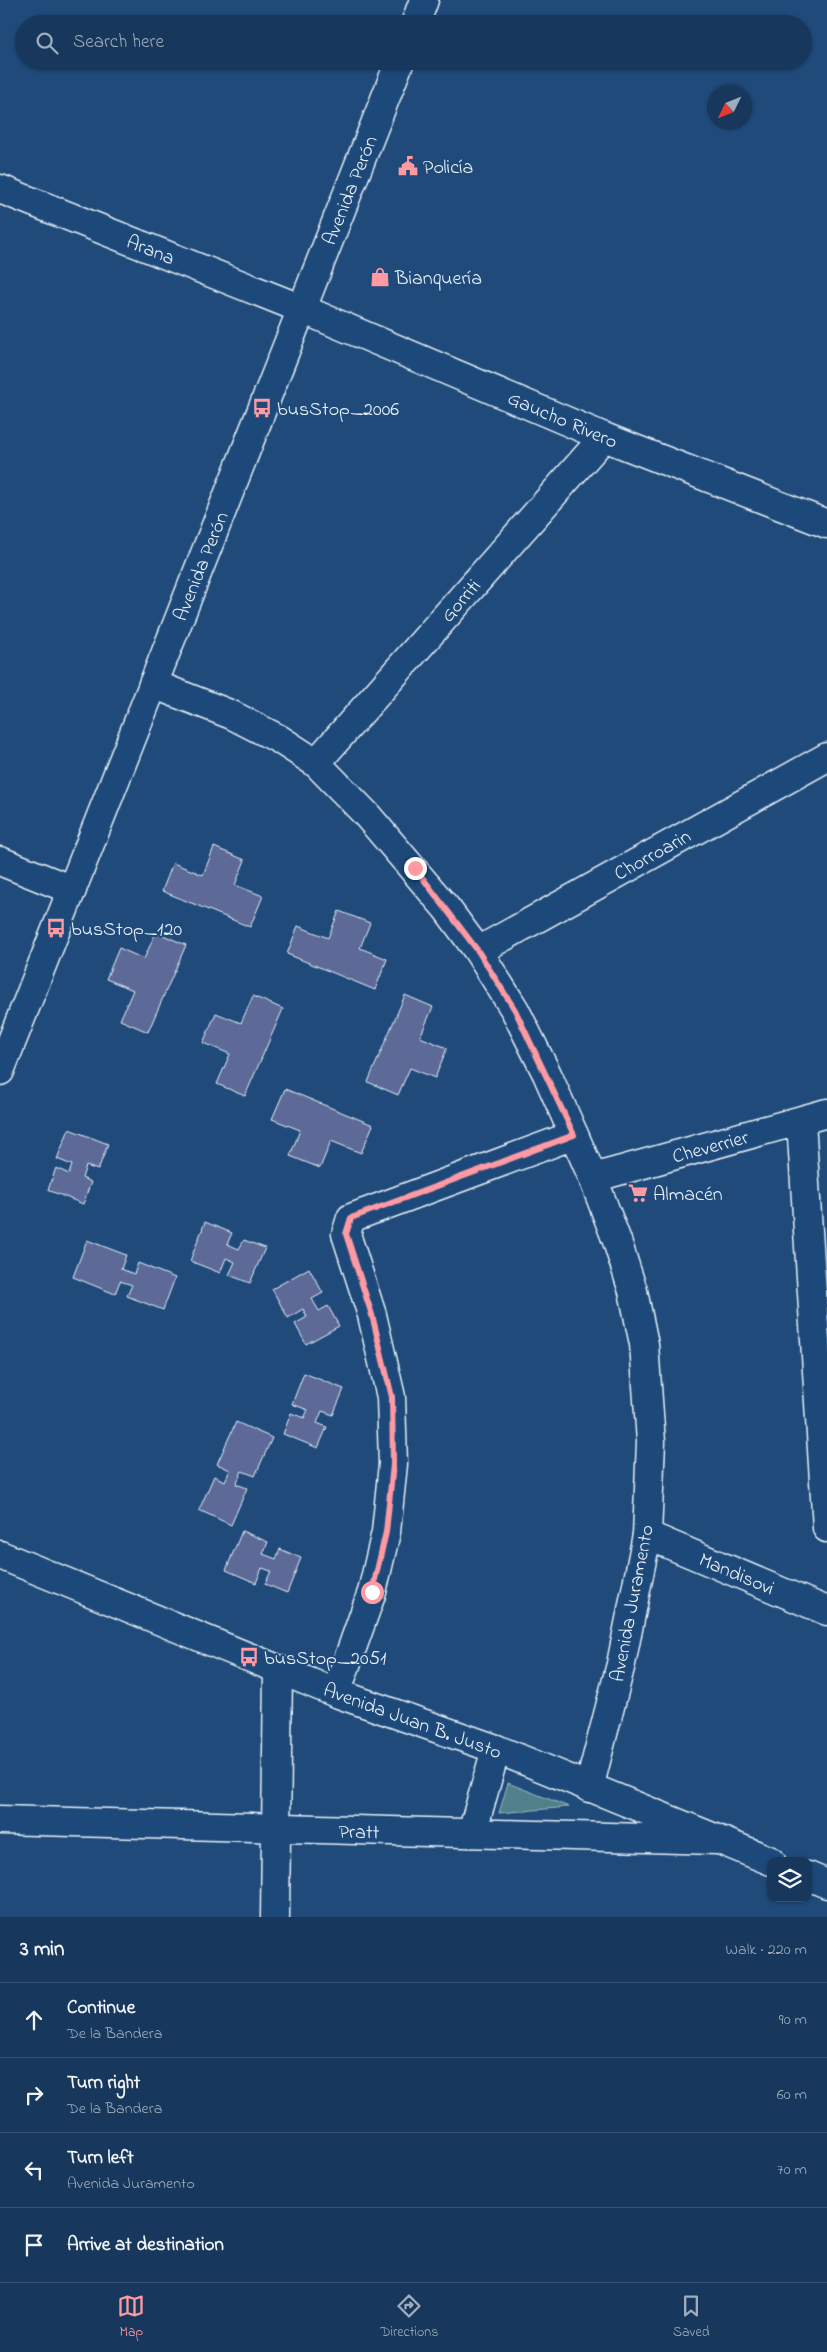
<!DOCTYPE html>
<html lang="en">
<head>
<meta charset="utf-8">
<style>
  :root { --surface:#17385c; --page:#203f62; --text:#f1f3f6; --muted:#9eacbb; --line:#365272; --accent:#ff9aa2 }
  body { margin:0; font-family:"Indie Flower",sans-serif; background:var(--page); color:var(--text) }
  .controls { position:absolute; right:15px; bottom:15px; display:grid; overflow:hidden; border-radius:10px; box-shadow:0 1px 4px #0004 }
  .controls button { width:45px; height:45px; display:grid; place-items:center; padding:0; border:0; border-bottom:1px solid var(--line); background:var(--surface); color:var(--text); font:25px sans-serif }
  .compass { position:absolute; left:707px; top:85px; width:45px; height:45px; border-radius:50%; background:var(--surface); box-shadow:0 1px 4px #0004; rotate:227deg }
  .stop { position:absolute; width:15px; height:15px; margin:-11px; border:4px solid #ff9aa2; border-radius:50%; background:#fff }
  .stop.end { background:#ff9aa2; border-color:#fff; box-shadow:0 1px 5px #0008 }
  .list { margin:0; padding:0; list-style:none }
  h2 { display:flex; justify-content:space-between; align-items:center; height:65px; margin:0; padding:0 20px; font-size:21px }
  h2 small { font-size:16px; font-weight:400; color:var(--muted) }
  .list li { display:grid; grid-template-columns:32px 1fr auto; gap:15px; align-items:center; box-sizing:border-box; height:75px; padding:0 20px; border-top:1px solid var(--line) }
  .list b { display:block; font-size:19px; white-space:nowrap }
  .list p { margin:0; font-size:16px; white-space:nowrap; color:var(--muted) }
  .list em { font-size:16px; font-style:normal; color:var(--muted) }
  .icon { flex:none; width:28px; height:28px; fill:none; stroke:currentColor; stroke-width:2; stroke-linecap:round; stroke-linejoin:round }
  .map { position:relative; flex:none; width:827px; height:1917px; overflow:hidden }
  .search { position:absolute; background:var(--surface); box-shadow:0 1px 4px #0004; left:15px; right:15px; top:15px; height:55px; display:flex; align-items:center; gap:12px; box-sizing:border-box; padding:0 18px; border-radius:28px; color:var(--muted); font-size:19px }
  .sheet { height:365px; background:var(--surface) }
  nav { display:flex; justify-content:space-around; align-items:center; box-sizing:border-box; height:70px; border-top:1px solid var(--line); background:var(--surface); font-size:14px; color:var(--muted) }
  nav a { display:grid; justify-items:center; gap:2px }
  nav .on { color:var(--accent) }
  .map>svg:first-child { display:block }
</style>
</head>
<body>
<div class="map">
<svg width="827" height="1917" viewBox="0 0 827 1917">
  <rect width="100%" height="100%" fill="#1f4a7a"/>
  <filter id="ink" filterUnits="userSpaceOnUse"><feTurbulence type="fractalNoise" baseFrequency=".02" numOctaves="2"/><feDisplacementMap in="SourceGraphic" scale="10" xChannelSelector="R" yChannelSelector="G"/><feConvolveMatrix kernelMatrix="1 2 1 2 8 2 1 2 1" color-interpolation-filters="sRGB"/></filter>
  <g filter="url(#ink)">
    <path fill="#51808a" stroke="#9cb8c1" d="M508 1783 569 1807 499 1813Z"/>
    <g fill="#5d6b98" stroke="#e8f1f8">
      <path d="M214 847 245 860 235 885 263 896 250 927 162 891 173 863 203 875Z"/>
      <path d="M339 911 370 923 360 948 387 959 375 990 287 954 298 926 328 938Z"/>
      <path d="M156 932 186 945 148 1032 120 1020 133 990 106 979 119 948 144 959Z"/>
      <path d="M405 995 433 1007 420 1037 447 1048 435 1078 410 1068 398 1095 368 1082Z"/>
      <path d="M253 996 283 1009 245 1096 217 1084 230 1054 203 1043 216 1013 241 1023Z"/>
      <path d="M285 1089 373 1125 361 1153 331 1141 320 1168 290 1156 300 1130 272 1119Z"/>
      <path d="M69 1129 108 1144 98 1170 86 1166 82 1178 91 1182 83 1204 48 1190 56 1168 69 1174 72 1165 57 1159Z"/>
      <path d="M205 1222 232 1233 227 1244 239 1249 244 1240 265 1248 250 1283 229 1275 235 1262 226 1258 220 1273 190 1261Z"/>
      <path d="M87 1240 126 1255 121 1269 134 1274 138 1263 175 1278 163 1310 127 1296 132 1285 120 1281 115 1294 73 1277Z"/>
      <path d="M309 1268 323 1293 312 1299 319 1311 328 1306 339 1326 306 1344 295 1324 307 1317 303 1309 288 1318 272 1289Z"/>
      <path d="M304 1373 344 1389 333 1415 322 1411 317 1423 327 1427 318 1448 283 1434 291 1413 304 1418 308 1410 292 1404Z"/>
      <path d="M236 1422 272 1438 255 1476 242 1471 236 1484 247 1488 231 1525 199 1510 214 1476 225 1481 230 1470 217 1464Z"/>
      <path d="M242 1531 268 1542 263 1554 276 1559 280 1549 301 1558 287 1593 265 1584 271 1571 262 1568 256 1583 226 1570Z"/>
    </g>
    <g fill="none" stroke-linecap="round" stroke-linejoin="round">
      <defs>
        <g id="minor">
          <path d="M0 189 302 309 604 437 827 524"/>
          <path d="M153 684 232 715 279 739 316 763 366 814 447 909 478 951 515 1010 547 1074 593 1178 617 1241 633 1291 644 1344 651 1442 647 1535 621 1664 589 1788"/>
          <path d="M316 763 604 437"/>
          <path d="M0 861 72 890"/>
          <path d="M478 951 827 757"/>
          <path d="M801 1121 827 1528"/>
          <path d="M593 1178 827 1113"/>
          <path d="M647 1535 827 1611"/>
          <path d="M336 1693 372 1592 386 1532 393 1464 391 1397 372 1315 346 1234 351 1218 574 1135"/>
          <path d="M0 1820 716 1840"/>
          <path d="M472 1833 496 1749"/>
          <path d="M275 1917 278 1670"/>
        </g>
        <g id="major">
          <path d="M415 24 424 0"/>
          <path d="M0 1071 400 61"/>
          <path d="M0 1555 336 1693 496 1749 771 1861"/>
          <path d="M808 1876 827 1884"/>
        </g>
      </defs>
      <use href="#minor" stroke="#e8f1f8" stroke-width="31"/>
      <use href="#major" stroke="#e8f1f8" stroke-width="31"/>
      <use href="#minor" stroke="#1f4a7a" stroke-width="28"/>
      <use href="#major" stroke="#1f4a7a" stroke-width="28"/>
    </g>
  </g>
  <g fill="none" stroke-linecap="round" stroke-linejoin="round" filter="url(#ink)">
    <path stroke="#ff9aa2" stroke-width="6" d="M372 1592 386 1532 393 1464 392 1397 372 1315 346 1234 351 1218 574 1135 515 1010 478 951 415 868"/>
  </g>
  <defs>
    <symbol id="civic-bare" viewBox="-9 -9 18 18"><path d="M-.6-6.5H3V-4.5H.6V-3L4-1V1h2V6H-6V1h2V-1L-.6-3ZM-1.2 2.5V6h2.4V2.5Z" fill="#ff9aa2" stroke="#1f4a7a" stroke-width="2.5" paint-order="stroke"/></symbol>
    <symbol id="shop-bare" viewBox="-9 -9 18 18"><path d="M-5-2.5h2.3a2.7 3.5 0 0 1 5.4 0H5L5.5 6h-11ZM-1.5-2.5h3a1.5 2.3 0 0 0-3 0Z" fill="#ff9aa2" stroke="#1f4a7a" stroke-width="2.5" paint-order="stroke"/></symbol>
    <symbol id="bus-bare" viewBox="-9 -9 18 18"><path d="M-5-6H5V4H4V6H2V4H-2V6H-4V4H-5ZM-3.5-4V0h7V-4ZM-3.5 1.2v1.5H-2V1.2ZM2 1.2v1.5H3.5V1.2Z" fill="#ff9aa2" stroke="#1f4a7a" stroke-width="2.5" paint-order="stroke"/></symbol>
    <symbol id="supermarket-bare" viewBox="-9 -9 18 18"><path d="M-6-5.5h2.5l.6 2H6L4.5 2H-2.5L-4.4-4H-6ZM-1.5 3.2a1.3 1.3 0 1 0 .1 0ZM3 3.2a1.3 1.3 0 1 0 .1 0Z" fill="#ff9aa2" stroke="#1f4a7a" stroke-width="2.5" paint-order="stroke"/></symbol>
  </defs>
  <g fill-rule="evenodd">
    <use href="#civic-bare" x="394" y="152" width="28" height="28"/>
    <use href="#shop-bare" x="366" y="263" width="28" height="28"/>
    <use href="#bus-bare" x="248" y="394" width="28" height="28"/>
    <use href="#bus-bare" x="42" y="914" width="28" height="28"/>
    <use href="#supermarket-bare" x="624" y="1179" width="28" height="28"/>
    <use href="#bus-bare" x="235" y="1643" width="28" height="28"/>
  </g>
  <g text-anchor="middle" stroke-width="4" stroke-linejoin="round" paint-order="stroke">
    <g font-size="20" fill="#e8f1f8" stroke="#1f4a7a" text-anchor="start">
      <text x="423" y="173">Policía</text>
      <text x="395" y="284">Bianquería</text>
      <text x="277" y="415">busStop_2006</text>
      <text x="71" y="935">busStop_120</text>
      <text x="653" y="1200">Almacén</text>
      <text x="264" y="1664">busStop_2051</text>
    </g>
    <g font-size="20" fill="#e8f1f8" stroke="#1f4a7a">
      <text transform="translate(349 190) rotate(-68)" y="7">Avenida Perón</text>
      <text transform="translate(151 249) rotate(22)" y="7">Arana</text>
      <text transform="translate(563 419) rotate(23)" y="7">Gaucho Rivero</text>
      <text transform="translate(200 566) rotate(-68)" y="7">Avenida Perón</text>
      <text transform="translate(460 600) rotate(-49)" y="7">Gorriti</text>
      <text transform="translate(652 854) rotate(-29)" y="7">Chorroarin</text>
      <text transform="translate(710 1146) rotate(-15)" y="7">Cheverrier</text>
      <text transform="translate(737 1573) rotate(23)" y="7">Mandisovi</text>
      <text transform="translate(631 1603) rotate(-79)" y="7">Avenida Juramento</text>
      <text transform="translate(413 1720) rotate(20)" y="7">Avenida Juan B. Justo</text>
      <text transform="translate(359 1831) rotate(1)" y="7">Pratt</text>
    </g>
  </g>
</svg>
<div class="controls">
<button><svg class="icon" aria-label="layers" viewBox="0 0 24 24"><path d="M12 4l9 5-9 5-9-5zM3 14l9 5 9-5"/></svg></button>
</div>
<svg class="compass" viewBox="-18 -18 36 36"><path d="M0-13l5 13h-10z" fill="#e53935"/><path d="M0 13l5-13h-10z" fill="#9eacbb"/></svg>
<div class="stop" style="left:372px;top:1592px"></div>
<div class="stop end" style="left:415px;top:868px"></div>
<div class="search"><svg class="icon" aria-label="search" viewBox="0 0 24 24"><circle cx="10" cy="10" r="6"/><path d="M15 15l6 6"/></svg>Search here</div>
</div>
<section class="sheet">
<h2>3 min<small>Walk · 220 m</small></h2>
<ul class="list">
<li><svg class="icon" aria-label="ahead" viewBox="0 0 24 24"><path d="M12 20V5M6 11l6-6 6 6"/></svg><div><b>Continue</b><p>De la Bandera</p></div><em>90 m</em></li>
<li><svg class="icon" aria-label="right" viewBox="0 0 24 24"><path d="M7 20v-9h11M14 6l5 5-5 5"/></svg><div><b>Turn right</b><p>De la Bandera</p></div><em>60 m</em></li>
<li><svg class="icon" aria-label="left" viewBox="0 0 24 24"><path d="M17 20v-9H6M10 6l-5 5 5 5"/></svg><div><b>Turn left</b><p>Avenida Juramento</p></div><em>70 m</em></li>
<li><svg class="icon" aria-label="arrive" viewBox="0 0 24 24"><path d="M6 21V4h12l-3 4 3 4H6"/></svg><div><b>Arrive at destination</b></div></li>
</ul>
</section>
<nav>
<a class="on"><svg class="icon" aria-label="map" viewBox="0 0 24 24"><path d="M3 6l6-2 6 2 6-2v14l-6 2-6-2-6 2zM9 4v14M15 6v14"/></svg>Map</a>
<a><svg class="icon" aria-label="directions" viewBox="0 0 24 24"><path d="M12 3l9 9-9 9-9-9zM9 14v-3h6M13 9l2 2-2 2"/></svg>Directions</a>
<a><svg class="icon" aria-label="saved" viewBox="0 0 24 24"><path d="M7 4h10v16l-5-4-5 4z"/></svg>Saved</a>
</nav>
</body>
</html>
